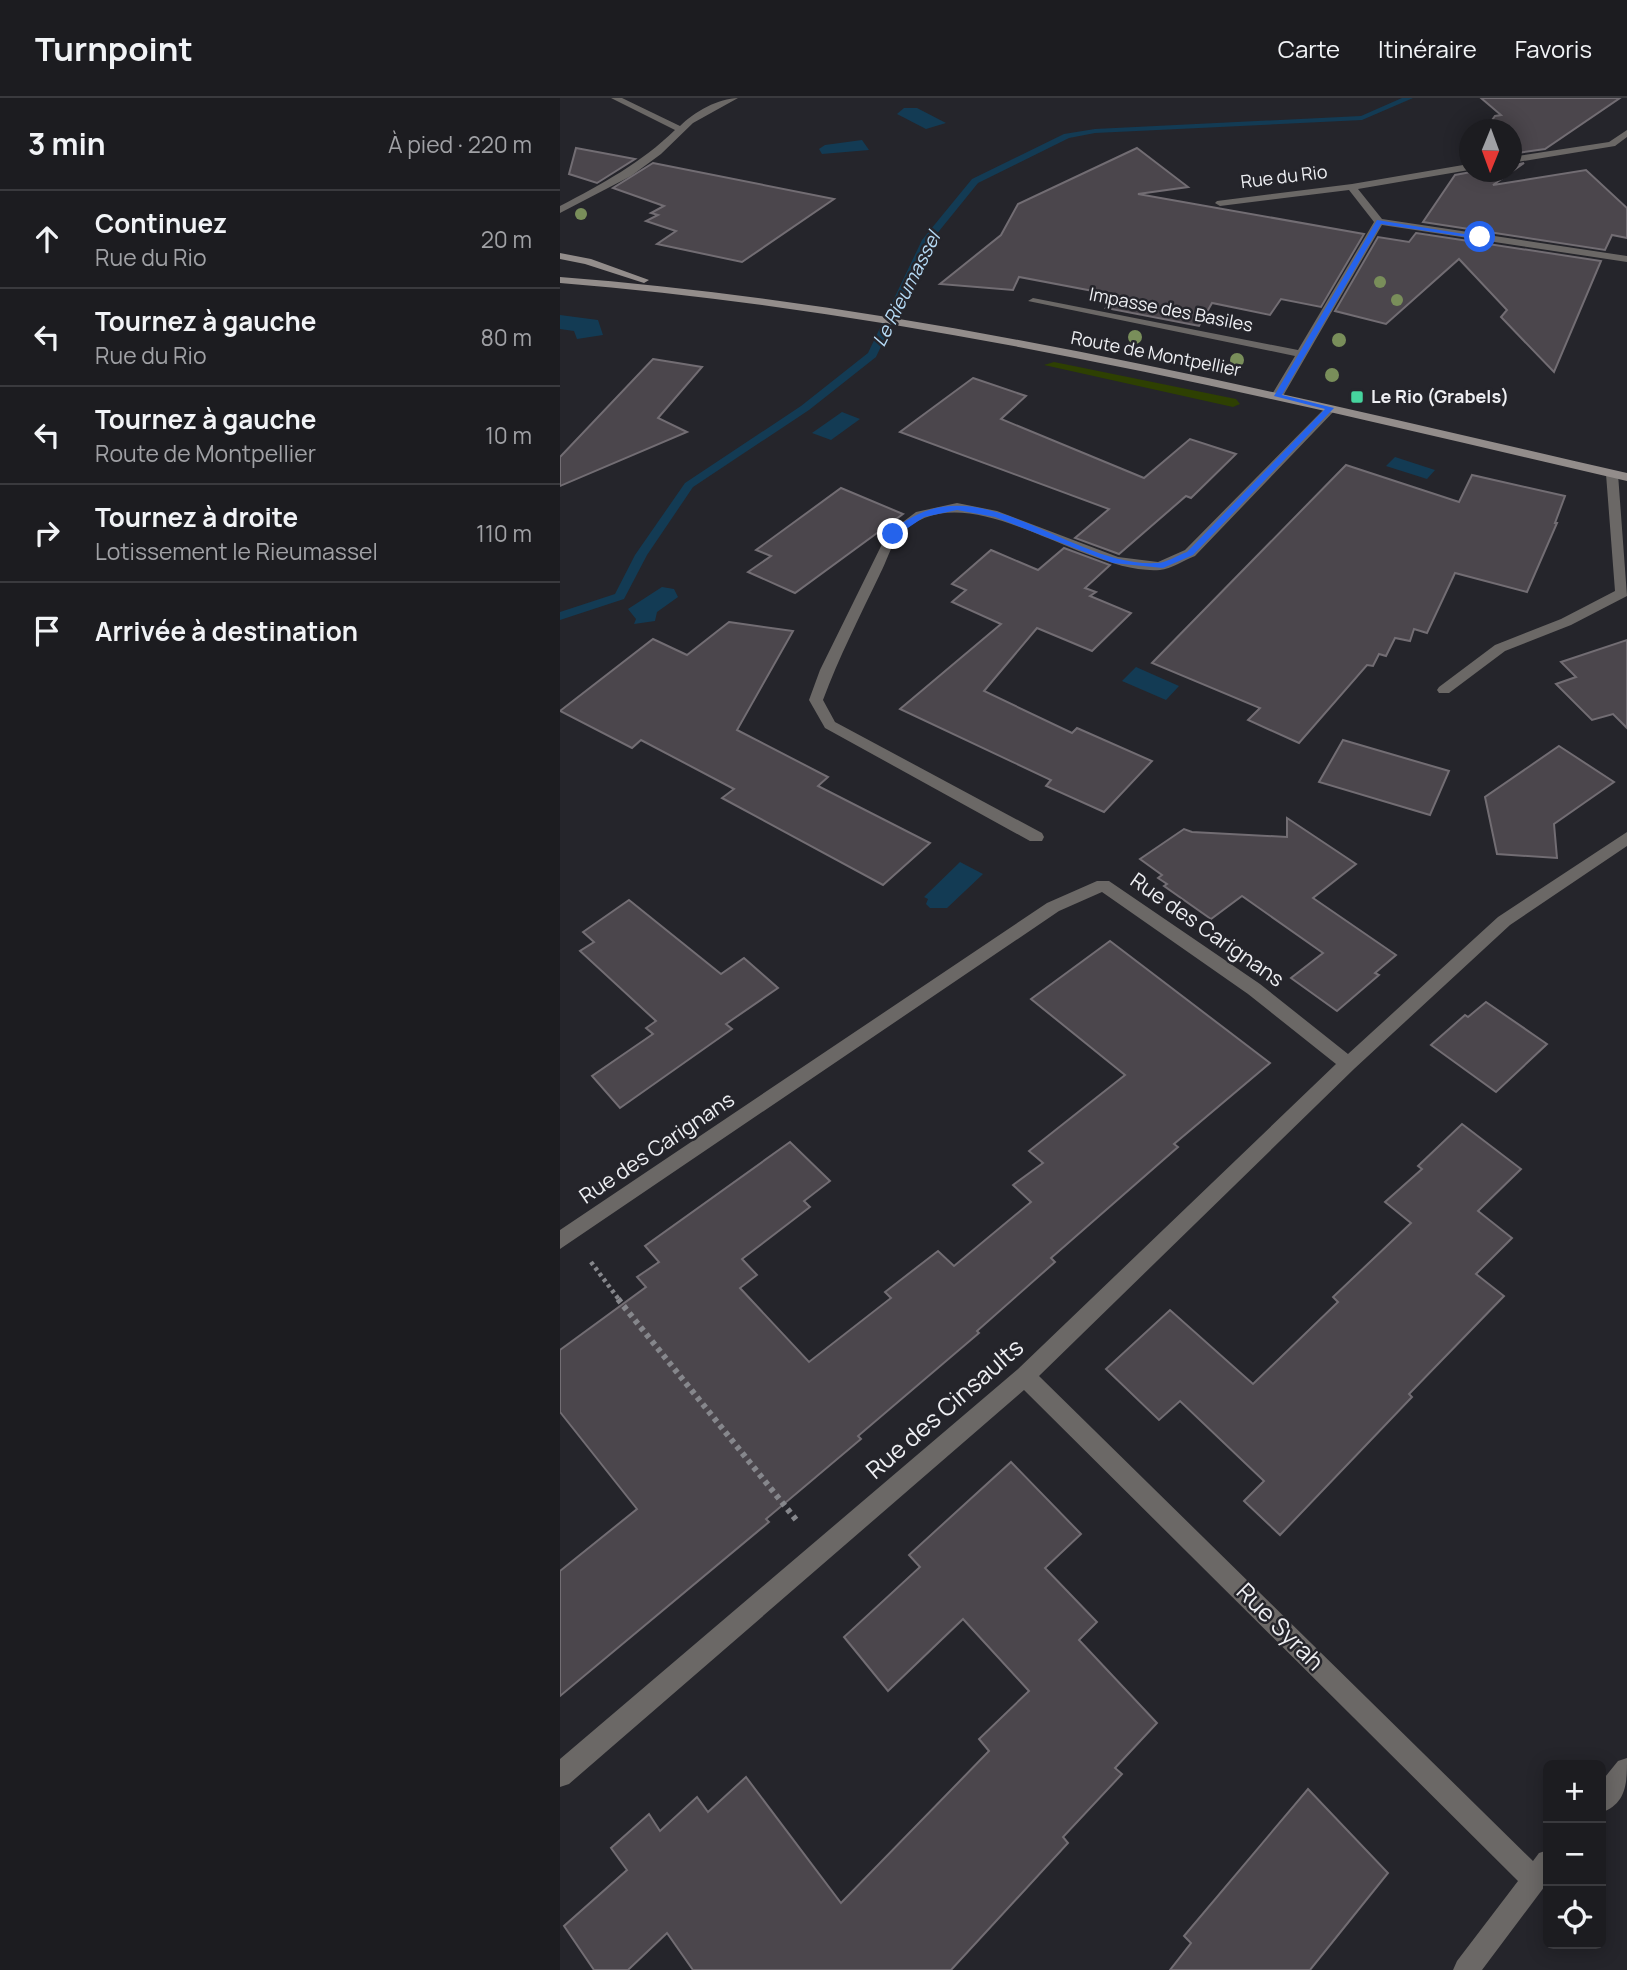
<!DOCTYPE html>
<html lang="fr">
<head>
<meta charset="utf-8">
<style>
  :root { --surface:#1c1c20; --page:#252529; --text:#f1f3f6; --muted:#a0a1a5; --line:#3a3a3e }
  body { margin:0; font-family:Manrope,sans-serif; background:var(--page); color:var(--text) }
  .controls { position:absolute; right:21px; bottom:21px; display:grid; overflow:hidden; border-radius:10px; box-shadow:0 4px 18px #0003 }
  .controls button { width:63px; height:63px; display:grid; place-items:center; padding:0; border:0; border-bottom:2px solid var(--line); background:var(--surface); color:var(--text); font:35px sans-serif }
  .compass { position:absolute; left:899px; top:21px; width:63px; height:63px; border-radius:50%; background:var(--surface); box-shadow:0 4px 18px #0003; rotate:181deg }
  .stop { position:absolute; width:21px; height:21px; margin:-16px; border:5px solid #2563eb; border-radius:50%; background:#fff }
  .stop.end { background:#2563eb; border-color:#fff; box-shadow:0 2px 7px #0008 }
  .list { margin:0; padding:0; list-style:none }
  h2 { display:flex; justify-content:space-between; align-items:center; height:91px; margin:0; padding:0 28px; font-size:30px }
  h2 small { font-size:23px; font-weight:400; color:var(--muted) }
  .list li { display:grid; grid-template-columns:46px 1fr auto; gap:21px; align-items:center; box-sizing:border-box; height:98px; padding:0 28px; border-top:2px solid var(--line) }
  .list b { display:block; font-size:26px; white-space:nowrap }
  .list p { margin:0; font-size:23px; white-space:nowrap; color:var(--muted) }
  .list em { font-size:23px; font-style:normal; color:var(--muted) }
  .icon { flex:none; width:38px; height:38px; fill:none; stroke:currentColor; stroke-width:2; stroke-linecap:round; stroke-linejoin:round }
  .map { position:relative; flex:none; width:1067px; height:1872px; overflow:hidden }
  header { display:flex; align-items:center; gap:42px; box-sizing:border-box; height:98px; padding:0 35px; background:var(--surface); border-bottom:2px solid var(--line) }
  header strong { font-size:33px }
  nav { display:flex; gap:38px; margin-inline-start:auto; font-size:24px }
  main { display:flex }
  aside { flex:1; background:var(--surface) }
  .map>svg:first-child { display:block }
</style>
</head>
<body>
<header>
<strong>Turnpoint</strong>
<nav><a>Carte</a><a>Itinéraire</a><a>Favoris</a></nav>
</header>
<main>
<aside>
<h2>3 min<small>À pied · 220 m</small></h2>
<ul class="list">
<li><svg class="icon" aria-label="ahead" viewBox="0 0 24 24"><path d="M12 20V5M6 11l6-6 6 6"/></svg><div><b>Continuez</b><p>Rue du Rio</p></div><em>20 m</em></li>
<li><svg class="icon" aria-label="left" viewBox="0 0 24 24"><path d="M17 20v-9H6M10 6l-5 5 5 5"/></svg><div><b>Tournez à gauche</b><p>Rue du Rio</p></div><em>80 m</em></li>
<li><svg class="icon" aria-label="left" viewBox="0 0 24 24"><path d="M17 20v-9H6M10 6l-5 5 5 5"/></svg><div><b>Tournez à gauche</b><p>Route de Montpellier</p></div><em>10 m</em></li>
<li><svg class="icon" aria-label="right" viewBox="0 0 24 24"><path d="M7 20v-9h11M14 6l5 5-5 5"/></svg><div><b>Tournez à droite</b><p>Lotissement le Rieumassel</p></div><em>110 m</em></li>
<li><svg class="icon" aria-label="arrive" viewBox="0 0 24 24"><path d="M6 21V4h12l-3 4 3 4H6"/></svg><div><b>Arrivée à destination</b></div></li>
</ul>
</aside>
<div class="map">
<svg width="1067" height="1872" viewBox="0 0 1067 1872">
  <rect width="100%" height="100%" fill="#25252b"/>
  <path fill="#2e4002" d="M494 264 676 301 680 306 673 309 484 267Z"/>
  <g fill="#133b54">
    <path d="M344 10H357L386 25 366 31 337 16Z"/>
    <path d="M302 42 309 52 262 56 259 51 265 47Z"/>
    <path d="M0 217 38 222 43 237 17 241 14 233 0 231Z"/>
    <path d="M282 314 300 321 271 342 252 335Z"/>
    <path d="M835 359 875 372 867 381 826 368Z"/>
    <path d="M102 489 114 491 118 499 97 514 95 523 74 526 76 521 68 511Z"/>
    <path d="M576 569 619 588 606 602 562 583Z"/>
    <path d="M400 764 423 776 387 810H370L366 806 368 801 364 799Z"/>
  </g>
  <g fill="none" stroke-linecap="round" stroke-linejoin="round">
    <path fill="#133b54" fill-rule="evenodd" d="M842 0H853L802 22 535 35 509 40 418 85 371 143 316 259 249 312 133 389 87 457 64 501 0 522V514L55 496 75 457 125 385 241 308 308 255 362 142 412 81 504 36 535 31 801 18Z"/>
  </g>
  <g fill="#4b464c" stroke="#726d73" stroke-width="2">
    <path d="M921 0H1060L985 51 951 56V32H925L935 18 941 17Z"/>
    <path d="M16 50 75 61 37 85 9 76Z"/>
    <path d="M577 50 628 89 578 96 804 136 761 209 721 201 710 217 652 205 639 228 546 210 554 203H550L554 197 459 179 453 192 380 186 441 137 458 106Z"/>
    <path d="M93 65 274 101 182 164 97 146 116 133 86 123 98 117 91 115 104 108 53 90Z"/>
    <path d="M964 65 933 87 1026 72 1067 110V140L1052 137 1045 152 863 124 895 77 911 74H951V68Z"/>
    <path d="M856 135 1041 163 994 274 941 219 947 212 899 161 826 226 775 213 818 139 849 144Z"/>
    <path d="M93 261 142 269 98 320 127 334 0 388V359Z"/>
    <path d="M413 280 466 298 441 321 584 380 630 341 676 356 631 400 626 398 559 456 515 440 549 411 340 334Z"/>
    <path d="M786 367 899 404 912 377 1005 398 995 425H997L967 494 895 475 867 535 854 531 850 543 835 540 826 558 819 556 813 568 807 567 739 645 688 622 700 610 592 565Z"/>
    <path d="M281 390 343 416 235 495 188 474 211 458 196 452Z"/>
    <path d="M504 450 550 467 525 490 536 494 530 498 571 515 532 553 477 530 424 593 512 635 517 630 592 663 544 714 486 688 491 682 340 611 441 526 392 504 406 492 392 486 431 452 478 472Z"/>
    <path d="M169 524 233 533 177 632 268 679 258 688 370 745 323 787 162 700 174 691 81 642 72 650 0 613 93 541 127 557Z"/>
    <path d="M1067 542V630L1053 616 1032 622 996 586 1016 579 1001 564Z"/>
    <path d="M783 642 889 673 870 717 759 684Z"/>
    <path d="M999 648 1054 684 994 726 997 760 937 756 925 699Z"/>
    <path d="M727 720 796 766 753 800 836 857 815 875 819 877 777 913 731 880 763 855 682 798 651 821 604 788 607 786 598 780 602 777 580 761 624 731 632 734 727 739Z"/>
    <path d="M69 802 161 876 184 860 218 890 166 926 172 931 60 1010 32 978 93 936 86 930 96 923 20 853 34 844 23 834Z"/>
    <path d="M550 843 710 965 614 1046 618 1049 491 1160 495 1164 417 1233 419 1235 298 1338 301 1341 206 1421 209 1424 0 1598V1473L77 1411 0 1314V1252L86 1189 77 1179 99 1164 85 1148 230 1044 270 1083 244 1103 250 1109 182 1161 197 1177 180 1190 249 1264 331 1200 325 1194 378 1153 394 1168 471 1104 453 1087 483 1065 469 1053 565 977 471 901Z"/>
    <path d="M926 904 987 946 936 994 871 947 905 917 908 919Z"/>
    <path d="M902 1026 961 1071 918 1113 952 1140 916 1176 944 1198 849 1296 852 1299 720 1437 684 1403 704 1383 620 1303 599 1322 546 1271 610 1212 693 1286 778 1204 773 1199 851 1125 825 1104 862 1071 858 1068Z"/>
    <path d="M451 1364 521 1436 485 1470 537 1524 519 1542 597 1625 555 1670 562 1676 503 1739 508 1745 391 1872H133L107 1835 68 1872H34L4 1828 67 1772 51 1750 89 1716 100 1733 137 1699 148 1714 186 1679 281 1805 429 1653 419 1641 469 1593 403 1521 328 1593 284 1539 360 1469 349 1457Z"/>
    <path d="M748 1691 828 1775 750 1872H610L631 1845 624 1838Z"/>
  </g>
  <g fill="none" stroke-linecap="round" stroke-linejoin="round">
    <path stroke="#86878c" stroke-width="4.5" stroke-dasharray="3.5 3.5" stroke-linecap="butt" d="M31 1164 60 1203"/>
    <path stroke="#86878c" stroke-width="6" stroke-dasharray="4.5 4.5" stroke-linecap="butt" d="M58 1201 237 1423"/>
    <g fill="#6b6866" fill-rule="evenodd">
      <path d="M51 0H62L120 28C134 14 159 0 178 0L133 25 101 56 71 78 0 115V108C42 86 81 65 115 32Z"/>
      <path d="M1067 32V39L1055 48 951 65V59L1049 44Z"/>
      <path d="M909 66V72L798 91 822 121 1067 158V164L822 127 723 298 717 301 711 298 735 258 468 203 473 200 738 252 814 124 789 92 660 108 655 105 657 103 792 86Z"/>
      <path d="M767 308 777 310 635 458C624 462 611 471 600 472 522 478 404 368 339 438 331 447 326 465 320 476 300 518 279 559 263 602L275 624 482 735 484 739 482 743H470L265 630 249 602 260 572 327 436 356 414 397 405 437 413 558 459 598 464 625 452Z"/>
      <path d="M1052 372 1058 376 1067 498 1011 527 945 553 889 595H879L877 592 879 589 935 547 1001 521 1055 493 1046 376Z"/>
      <path d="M1067 734V748L950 827 794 971 479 1278 973 1763 979 1755 988 1752V1784L922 1872H893L897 1863 958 1783 464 1292 9 1686 0 1689V1661L458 1271 776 966 688 896 542 794 499 813 0 1151V1132L487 805 537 783H549L700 886 788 956 938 819Z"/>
      <path d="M1067 1660C1067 1685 1067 1705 1041 1715V1684L1058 1663Z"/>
    </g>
    <g fill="#938d8b" fill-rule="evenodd">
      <path d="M0 155 31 161 89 182 84 185 25 166 0 161Z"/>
      <path d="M0 179C361 207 715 294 1067 375V383C715 301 361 214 0 185Z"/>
    </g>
  </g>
  <g fill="#798e5a">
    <circle cx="21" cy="116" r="6"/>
    <circle cx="820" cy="184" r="6"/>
    <circle cx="837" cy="202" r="6"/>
    <circle cx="575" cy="239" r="7"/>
    <circle cx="779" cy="242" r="7"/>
    <circle cx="677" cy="262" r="7"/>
    <circle cx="772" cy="277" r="7"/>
  </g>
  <path fill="#2563eb" d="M817 122 923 139 920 141 821 126 722 297 774 310 633 457 603 470 553 465 435 419 397 412 364 419 336 438 329 436C414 357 508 470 597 465 606 465 618 457 627 454L765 311 714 298Z"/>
  <rect fill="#46d49e" stroke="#25252b" stroke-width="2.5" x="790" y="292" width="14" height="14" rx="3.5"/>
  <g text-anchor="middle" stroke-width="5" stroke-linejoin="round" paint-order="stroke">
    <g font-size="18" fill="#eeeff3" stroke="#25252b">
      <text transform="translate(724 79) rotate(-7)" y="6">Rue du Rio</text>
      <text transform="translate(611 212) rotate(11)" y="6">Impasse des Basiles</text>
      <text transform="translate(596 256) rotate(11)" y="6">Route de Montpellier</text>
    </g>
    <g font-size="18" font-weight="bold" fill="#eeeff3" stroke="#25252b" text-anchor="start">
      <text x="811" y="305">Le Rio (Grabels)</text>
    </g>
    <g font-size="19" font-style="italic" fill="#b6dbf6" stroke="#25252b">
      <text transform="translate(346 191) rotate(-63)" y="7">Le Rieumassel</text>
    </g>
    <g font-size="21" fill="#eeeff3" stroke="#25252b">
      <text transform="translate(647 832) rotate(35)" y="7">Rue des Carignans</text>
      <text transform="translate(97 1050) rotate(-34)" y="7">Rue des Carignans</text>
    </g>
    <g font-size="24" fill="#eeeff3" stroke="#25252b">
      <text transform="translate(385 1311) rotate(-41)" y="8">Rue des Cinsaults</text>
      <text transform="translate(720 1529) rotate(45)" y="8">Rue Syrah</text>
    </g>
  </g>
</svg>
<div class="controls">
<button>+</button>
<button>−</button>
<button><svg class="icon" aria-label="locate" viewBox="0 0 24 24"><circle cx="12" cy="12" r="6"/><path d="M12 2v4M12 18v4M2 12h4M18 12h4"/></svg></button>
</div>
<svg class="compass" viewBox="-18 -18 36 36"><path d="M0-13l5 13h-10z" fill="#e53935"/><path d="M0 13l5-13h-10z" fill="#a0a1a5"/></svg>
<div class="stop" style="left:920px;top:139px"></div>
<div class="stop end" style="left:333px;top:436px"></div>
</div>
</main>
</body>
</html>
